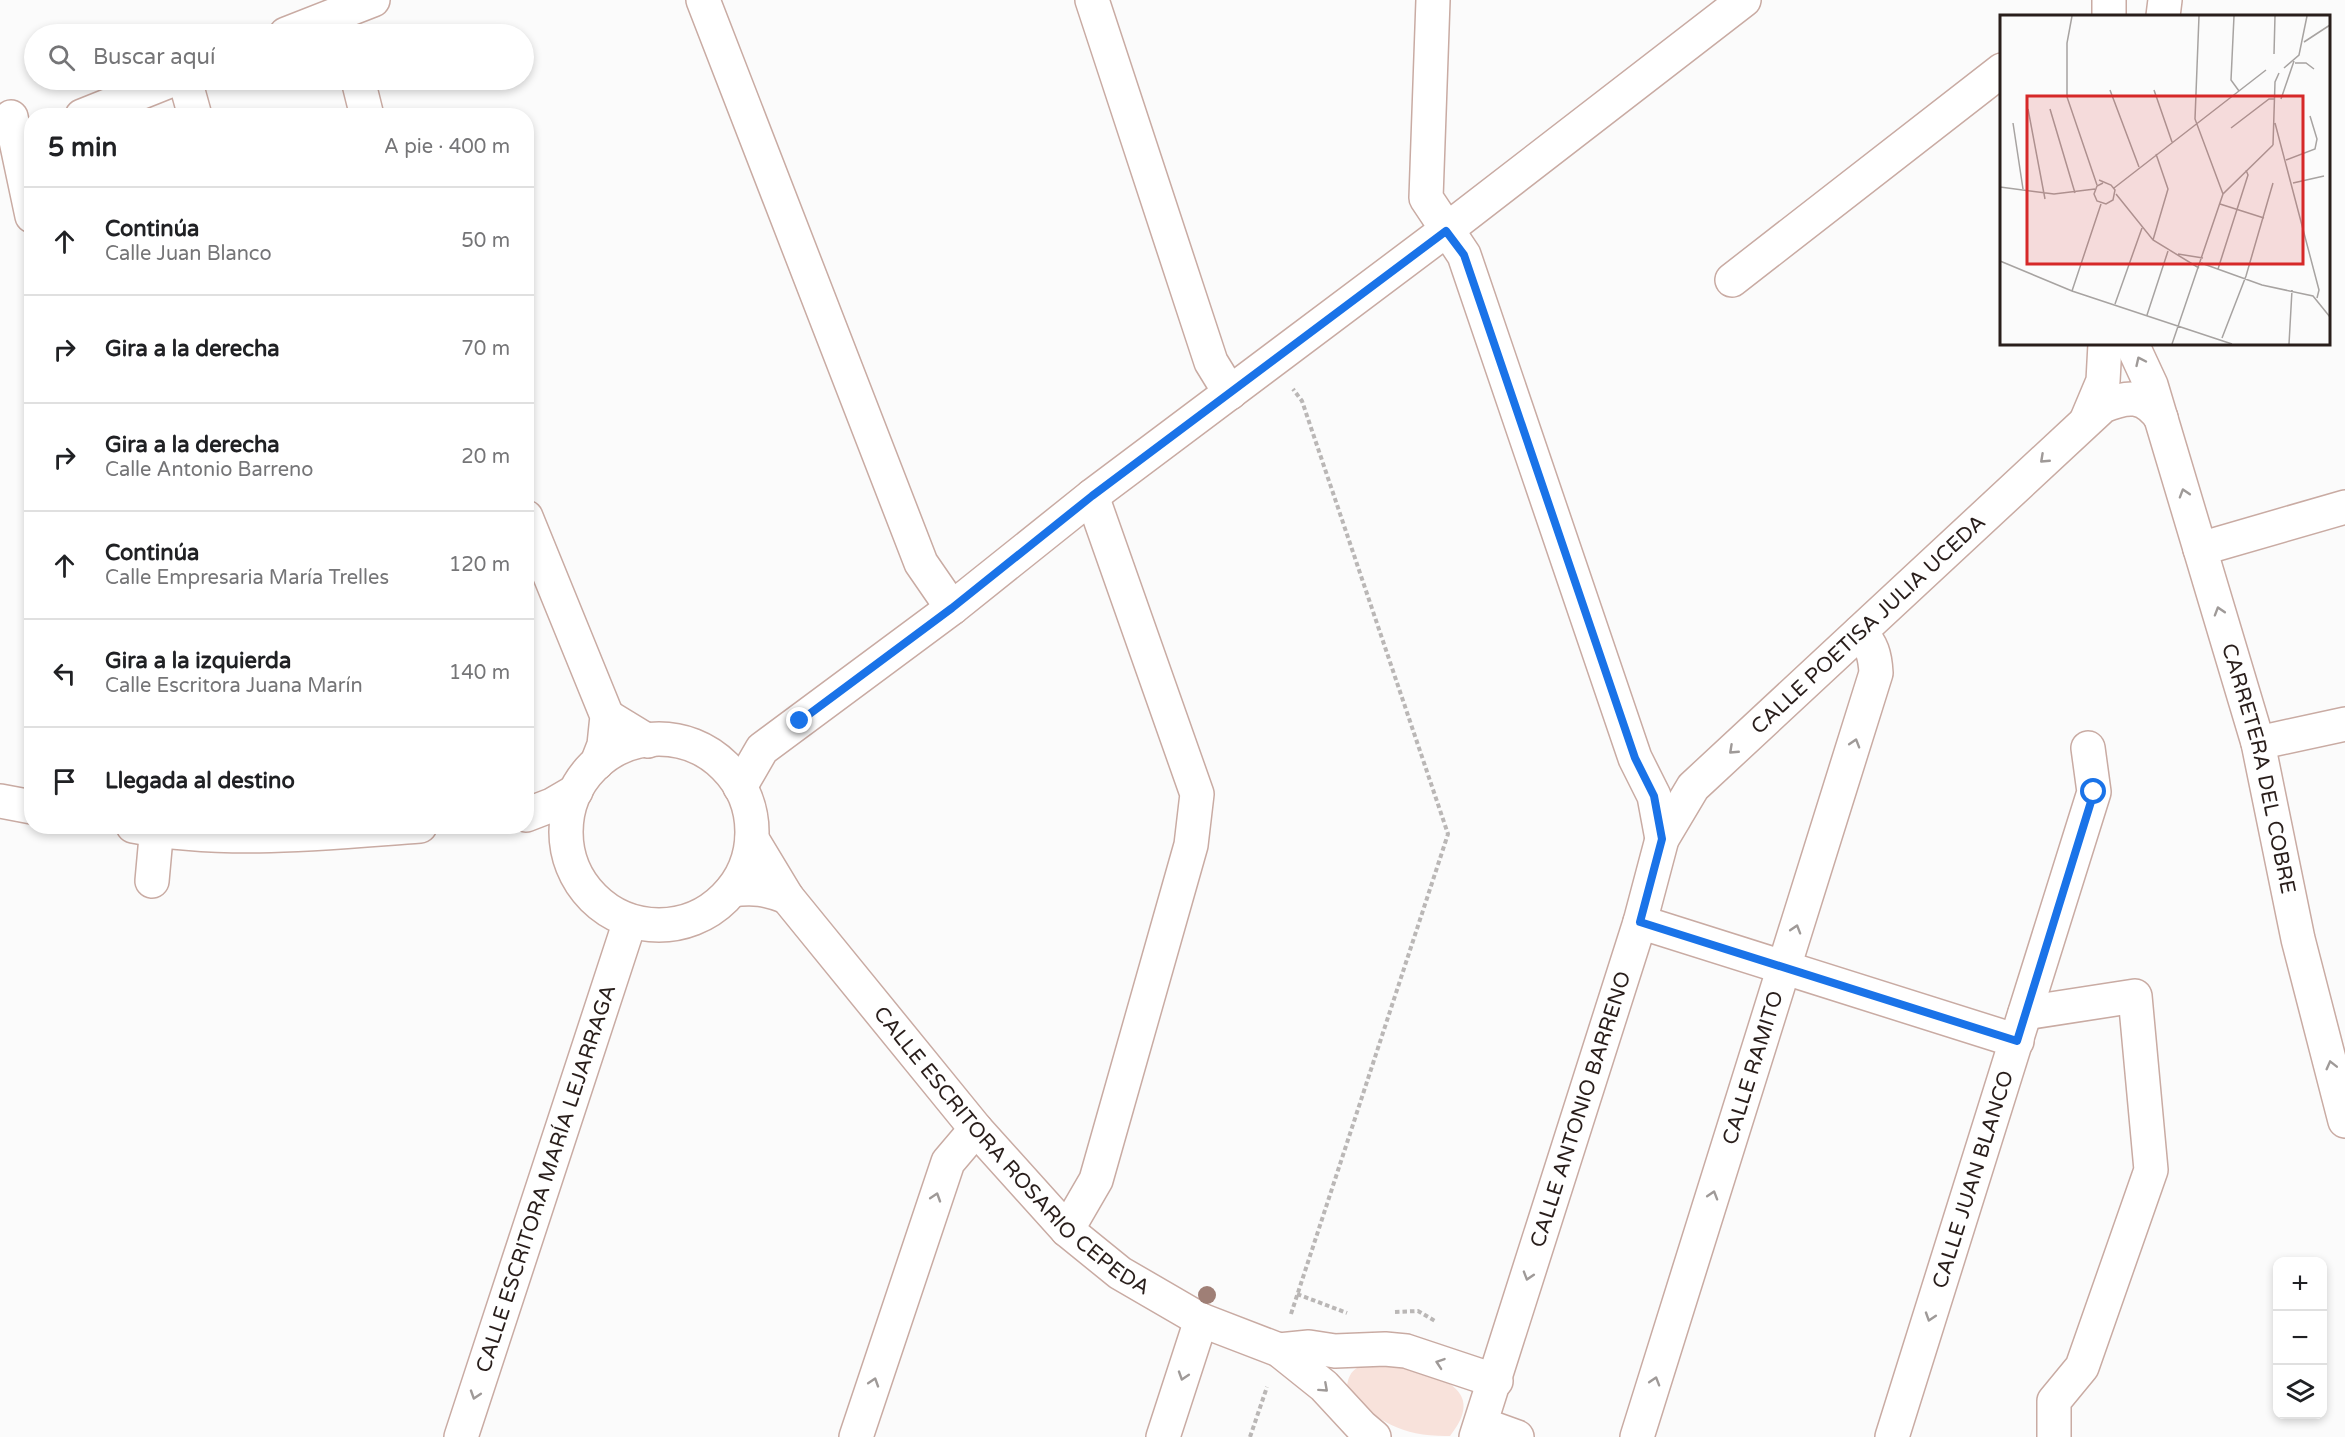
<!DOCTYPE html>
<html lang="es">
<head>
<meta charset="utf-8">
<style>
  :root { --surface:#fff; --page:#f6f6f6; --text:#202124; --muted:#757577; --line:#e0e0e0 }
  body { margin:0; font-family:"Varela Round",sans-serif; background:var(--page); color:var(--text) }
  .controls { position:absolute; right:18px; bottom:18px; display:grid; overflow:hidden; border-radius:12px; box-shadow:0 3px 9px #0003 }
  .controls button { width:54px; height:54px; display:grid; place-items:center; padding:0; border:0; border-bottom:2px solid var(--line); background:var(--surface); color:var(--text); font:30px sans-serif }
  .stop { position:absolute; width:18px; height:18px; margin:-14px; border:4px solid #1a73e8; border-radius:50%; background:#fff }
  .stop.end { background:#1a73e8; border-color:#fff; box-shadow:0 2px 6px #0008 }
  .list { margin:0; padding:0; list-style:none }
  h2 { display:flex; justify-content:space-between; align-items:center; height:78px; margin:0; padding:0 24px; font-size:26px }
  h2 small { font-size:20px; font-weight:400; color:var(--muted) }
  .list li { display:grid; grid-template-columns:39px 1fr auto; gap:18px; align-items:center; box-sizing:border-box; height:108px; padding:0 24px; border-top:2px solid var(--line) }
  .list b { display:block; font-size:22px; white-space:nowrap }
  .list p { margin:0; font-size:20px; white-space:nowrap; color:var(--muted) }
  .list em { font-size:20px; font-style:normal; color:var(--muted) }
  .icon { flex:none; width:33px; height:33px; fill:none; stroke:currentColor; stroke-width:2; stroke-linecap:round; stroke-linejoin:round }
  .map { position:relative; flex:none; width:2345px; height:1437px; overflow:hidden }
  .search { position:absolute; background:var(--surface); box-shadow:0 3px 9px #0003; left:24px; top:24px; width:510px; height:66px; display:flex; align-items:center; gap:15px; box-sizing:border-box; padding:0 21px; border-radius:33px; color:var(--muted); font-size:22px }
  .panel { position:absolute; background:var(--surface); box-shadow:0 3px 9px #0003; left:24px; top:108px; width:510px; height:726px; border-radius:24px }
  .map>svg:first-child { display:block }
</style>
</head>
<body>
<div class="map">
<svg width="2345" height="1437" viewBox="0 0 2345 1437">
  <rect width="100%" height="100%" fill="#fbfbfb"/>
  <path fill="#f8e2db" d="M1389 1362C1428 1374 1492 1384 1450 1436 1403 1437 1379 1422 1347 1392 1346 1364 1366 1363 1389 1362Z"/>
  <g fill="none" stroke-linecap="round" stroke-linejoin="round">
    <defs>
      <g id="street">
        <path d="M703 0 921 563 952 608"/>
        <path d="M1092 0 1211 362 1230 393"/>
        <path d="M1433 0 1426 198 1464 255 1635 758 1654 796 1662 839"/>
        <path d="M2163 16 2165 0"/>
        <path d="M286 34 373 0"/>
        <path d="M185 80 195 116"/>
        <path d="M358 80 367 116"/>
        <path d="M82 116 172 80"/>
        <path d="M11 117 32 216"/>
        <path d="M1732 280 2002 70"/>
        <path d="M526 517 607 716 604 745 597 763"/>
        <path d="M2200 549 2345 507"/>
        <path d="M607 716 648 741"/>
        <path d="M2258 743 2345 724"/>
        <path id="s1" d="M752 839 787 897 976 1129 1067 1230 1120 1273 1201 1320 1279 1350 1324 1386 1361 1426 1374 1437"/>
        <path d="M152 881 157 826"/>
        <path d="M732 890C753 887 767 889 787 897"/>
        <path d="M1640 922 2017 1041"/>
        <path d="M2025 1013 2135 996 2151 1170 2082 1367 2054 1401V1437"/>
        <path d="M1067 1230 1096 1180 1191 845 1197 794 1092 496"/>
        <path d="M1279 1350 1309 1347 1335 1351 1385 1349 1406 1351 1496 1381"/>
        <path id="s2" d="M461 1437 630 921"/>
        <path d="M856 1437 948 1162 976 1129"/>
        <path d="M1163 1437 1201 1320"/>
        <path id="s3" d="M1637 1437 1876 673C1875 655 1872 645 1860 632"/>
        <path id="s4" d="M1892 1437 2094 792 2088 748"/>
      </g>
      <g id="secondary">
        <path d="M2109 0V16"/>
        <path id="s5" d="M2132 344 2151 385 2258 743 2298 939 2345 1121"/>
        <path d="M2087 419 2103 381 2105 344"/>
        <circle cx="659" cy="832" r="93"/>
        <path d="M740 787 762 749 952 608 1092 496 1445 231 1744 0"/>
        <path d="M0 801 32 807"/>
        <path d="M526 815 552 805 576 791"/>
        <path d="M133 826C227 844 325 833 420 826"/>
        <path d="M1481 1424 1517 1437"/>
        <path id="s6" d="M1476 1437 1640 922 1662 839 1693 787 2103 406C2128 396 2144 394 2161 418"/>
      </g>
    </defs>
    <use href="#street" stroke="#c9aba3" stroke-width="36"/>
    <use href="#secondary" stroke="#c9aba3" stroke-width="36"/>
    <g stroke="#bab7b6" stroke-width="4" stroke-dasharray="4.5 3" stroke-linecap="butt">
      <path d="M1297 1294 1347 1313"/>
      <path d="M1395 1312 1418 1311 1435 1321"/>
      <path d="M1291 1314 1448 834 1302 401 1293 389"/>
      <path d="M1250 1437 1267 1387"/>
    </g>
    <use href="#street" stroke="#fff" stroke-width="33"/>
    <use href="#secondary" stroke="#fff" stroke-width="33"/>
  </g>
  <circle fill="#9f7f76" cx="1207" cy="1295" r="9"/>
  <defs><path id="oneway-chevron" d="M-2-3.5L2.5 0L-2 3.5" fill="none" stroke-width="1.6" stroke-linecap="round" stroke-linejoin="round" transform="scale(1.5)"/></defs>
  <g stroke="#9f9a98">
    <use href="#oneway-chevron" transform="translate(2140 361) rotate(-115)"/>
    <use href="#oneway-chevron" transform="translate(2044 459) rotate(137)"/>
    <use href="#oneway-chevron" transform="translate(2184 493) rotate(-107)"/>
    <use href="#oneway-chevron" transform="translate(2219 611) rotate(-107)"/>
    <use href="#oneway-chevron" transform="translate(1855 743) rotate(-73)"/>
    <use href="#oneway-chevron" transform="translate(1733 750) rotate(137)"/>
    <use href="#oneway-chevron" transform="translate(1796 929) rotate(-73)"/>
    <use href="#oneway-chevron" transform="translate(2331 1065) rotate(-104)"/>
    <use href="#oneway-chevron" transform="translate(1713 1195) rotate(-73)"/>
    <use href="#oneway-chevron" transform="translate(936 1197) rotate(-72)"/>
    <use href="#oneway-chevron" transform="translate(1528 1276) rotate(107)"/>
    <use href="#oneway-chevron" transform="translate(1930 1317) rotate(108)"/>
    <use href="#oneway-chevron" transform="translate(1440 1363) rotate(-161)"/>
    <use href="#oneway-chevron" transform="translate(1183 1376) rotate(108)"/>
    <use href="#oneway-chevron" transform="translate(1655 1381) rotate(-73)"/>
    <use href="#oneway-chevron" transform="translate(874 1382) rotate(-72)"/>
    <use href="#oneway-chevron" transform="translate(1324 1388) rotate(42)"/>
    <use href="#oneway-chevron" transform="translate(475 1395) rotate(108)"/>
  </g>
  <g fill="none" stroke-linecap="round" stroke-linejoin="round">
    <path stroke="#1a73e8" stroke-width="8" d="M800 721 952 608 1092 496 1446 231 1464 255 1635 758 1654 796 1662 839 1640 922 2017 1041 2094 792"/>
  </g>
  <g text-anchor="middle" stroke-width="4.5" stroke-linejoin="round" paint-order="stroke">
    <g font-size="21" fill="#291e1b" stroke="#fff">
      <text dy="7" stroke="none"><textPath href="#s6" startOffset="926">CALLE POETISA JULIA UCEDA</textPath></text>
      <text dy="7" stroke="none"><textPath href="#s5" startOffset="444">CARRETERA DEL COBRE</textPath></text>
      <text dy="7" stroke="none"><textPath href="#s3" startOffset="387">CALLE RAMITO</textPath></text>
      <text dy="7" stroke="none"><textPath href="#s6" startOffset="344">CALLE ANTONIO BARRENO</textPath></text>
      <text dy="7" stroke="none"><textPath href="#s1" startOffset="408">CALLE ESCRITORA ROSARIO CEPEDA</textPath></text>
      <text dy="7" stroke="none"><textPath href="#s2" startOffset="272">CALLE ESCRITORA MARÍA LEJARRAGA</textPath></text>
      <text dy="7" stroke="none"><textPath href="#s4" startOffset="270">CALLE JUAN BLANCO</textPath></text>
    </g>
  </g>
  <g transform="translate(2000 15)">
    <rect width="330" height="330" fill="#fbfbfb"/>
    <path fill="none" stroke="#a7a3a1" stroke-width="1.5" d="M72 1 67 28V82L97 170M199 1 195 104 223 179M234 1 231 65 239 76M304 27 330 10M274 39 275 1M295 48H306L314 54M284 53 299 40 307 1M110 75 139 152M154 75 172 127M281 84 294 46M28 94 45 184M50 94 75 178M13 108 23 174M275 108 319 275 317 283M231 113 269 84H275M273 130 275 67 279 58M286 145 315 134 317 124 310 101M99 165 111 170 115 175 113 185 106 189 97 186 94 179 97 171 103 168M293 168 324 161M0 172 54 179 95 174M114 173 266 55M116 179 153 225 199 253M220 189 264 203M153 225 168 174 156 139M178 239 203 243M0 246 72 276 232 329M201 248 262 270 313 281 330 302M218 254 248 160 246 155M72 276 101 189M115 289 142 213M147 300 168 236M222 323 246 261 273 168M172 329 223 179 273 130M289 329 292 275"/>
    <path fill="#d62828" fill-opacity="0.15" stroke="#d62828" stroke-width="3" d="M27 81H303V249H27Z"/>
    <rect width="330" height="330" fill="none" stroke="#291e1b" stroke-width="3"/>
  </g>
</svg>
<div class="controls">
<button>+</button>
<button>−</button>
<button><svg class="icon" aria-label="layers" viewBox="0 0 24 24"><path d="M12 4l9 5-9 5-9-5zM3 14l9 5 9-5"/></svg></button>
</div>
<div class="stop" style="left:2094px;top:792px"></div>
<div class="stop end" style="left:800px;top:721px"></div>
<div class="search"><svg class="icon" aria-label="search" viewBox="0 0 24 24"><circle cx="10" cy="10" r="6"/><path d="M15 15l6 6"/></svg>Buscar aquí</div>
<section class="panel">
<h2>5 min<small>A pie · 400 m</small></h2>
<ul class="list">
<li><svg class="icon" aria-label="ahead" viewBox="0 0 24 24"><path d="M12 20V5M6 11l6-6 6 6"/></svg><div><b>Continúa</b><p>Calle Juan Blanco</p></div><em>50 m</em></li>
<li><svg class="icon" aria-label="right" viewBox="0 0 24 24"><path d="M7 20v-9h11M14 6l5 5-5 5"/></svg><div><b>Gira a la derecha</b></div><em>70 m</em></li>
<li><svg class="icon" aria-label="right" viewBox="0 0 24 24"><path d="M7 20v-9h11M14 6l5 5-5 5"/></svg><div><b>Gira a la derecha</b><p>Calle Antonio Barreno</p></div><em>20 m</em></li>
<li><svg class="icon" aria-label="ahead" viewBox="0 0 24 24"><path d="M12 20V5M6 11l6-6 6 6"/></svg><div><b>Continúa</b><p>Calle Empresaria María Trelles</p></div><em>120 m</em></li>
<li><svg class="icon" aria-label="left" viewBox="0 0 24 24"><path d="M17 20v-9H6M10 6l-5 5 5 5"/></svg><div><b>Gira a la izquierda</b><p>Calle Escritora Juana Marín</p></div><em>140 m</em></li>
<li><svg class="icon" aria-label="arrive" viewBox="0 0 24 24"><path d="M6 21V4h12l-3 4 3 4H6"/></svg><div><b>Llegada al destino</b></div></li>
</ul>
</section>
</div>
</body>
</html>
